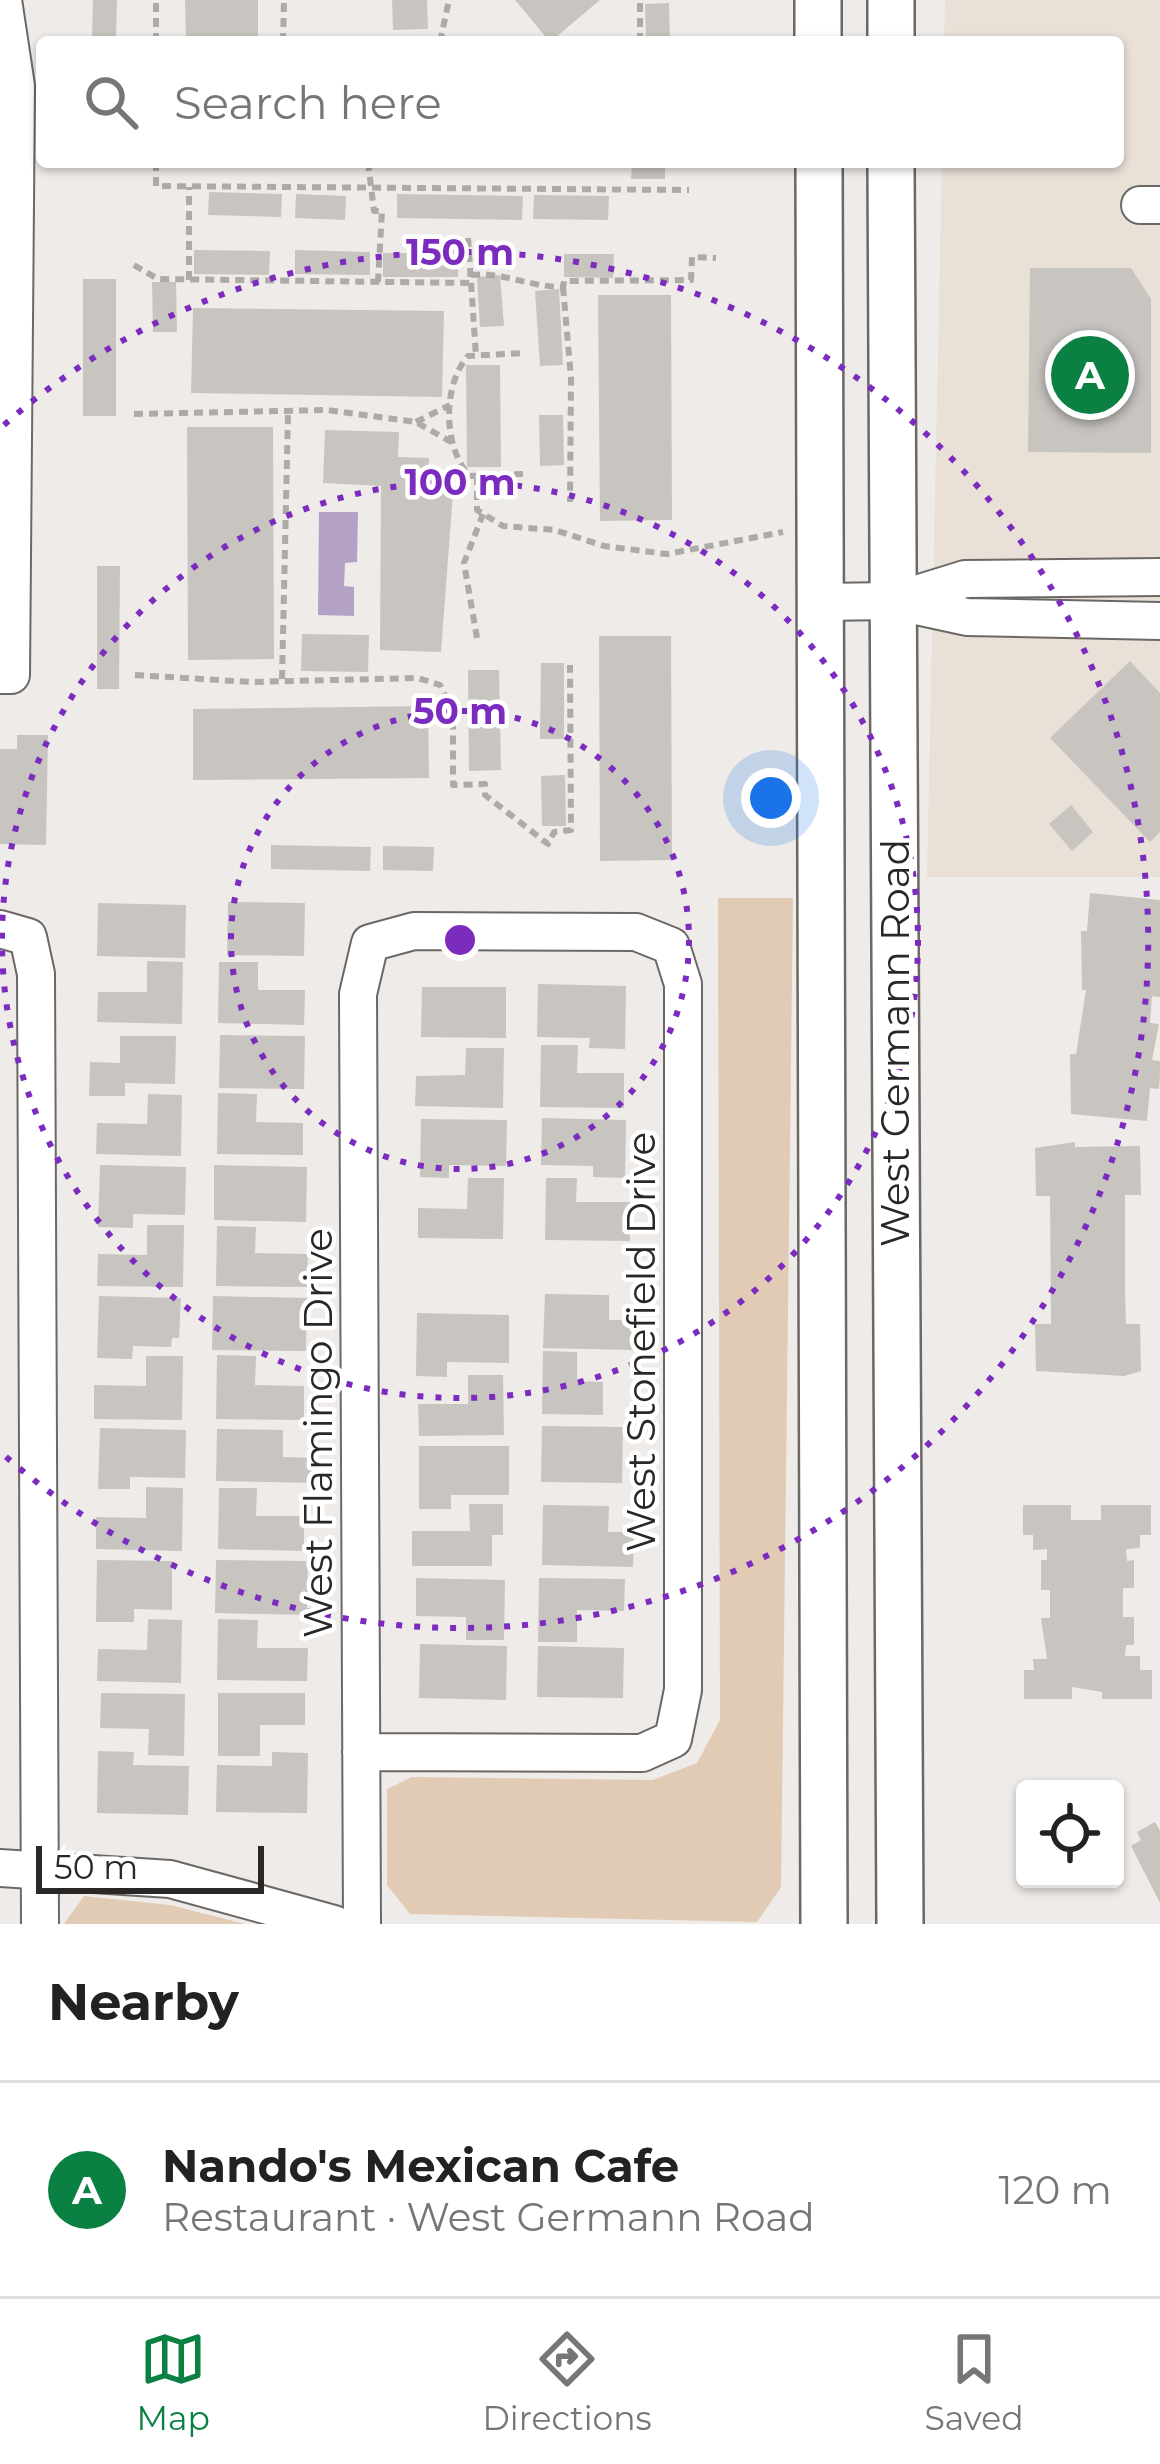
<!DOCTYPE html>
<html lang="en">
<head>
<meta charset="utf-8">
<style>
  :root { --surface:#fff; --page:#f2f2f2; --text:#222; --muted:#767676; --line:#e0e0e0; --accent:#0b8043 }
  body { margin:0; font-family:Montserrat,sans-serif; background:var(--page); color:var(--text) }
  .controls { position:absolute; right:36px; bottom:36px; display:grid; overflow:hidden; border-radius:12px; box-shadow:0 3px 9px #0004 }
  .controls button { width:108px; height:108px; display:grid; place-items:center; padding:0; border:0; border-bottom:3px solid var(--line); background:var(--surface); color:var(--text); font:60px sans-serif }
  .scale { position:absolute; left:36px; bottom:30px; width:228px; box-sizing:border-box; padding-left:12px; border:6px solid #292827; border-top:0; font-size:33px; line-height:42px; white-space:nowrap; color:#292827; -webkit-text-stroke:9px #fff; paint-order:stroke }
  .you { position:absolute; left:771px; top:798px; width:42px; height:42px; margin:-30px; border:9px solid #fff; border-radius:50%; background:#1a73e8; box-shadow:0 0 0 18px #1a73e833 }
  .badge { display:grid; place-items:center; width:78px; height:78px; border-radius:50%; background:var(--accent); color:#fff; font-size:39px; font-weight:700 }
  .pin { position:absolute; translate:-50% -50%; border:6px solid #fff; box-shadow:0 3px 12px #0006 }
  .list { margin:0; padding:0; list-style:none }
  h2 { display:flex; justify-content:space-between; align-items:center; height:156px; margin:0; padding:0 48px; font-size:51px }
  h2 small { font-size:39px; font-weight:400; color:var(--muted) }
  .list li { display:grid; grid-template-columns:78px 1fr auto; gap:36px; align-items:center; box-sizing:border-box; height:216px; padding:0 48px; border-top:3px solid var(--line) }
  .list b { display:block; font-size:45px; white-space:nowrap }
  .list p { margin:0; font-size:39px; white-space:nowrap; color:var(--muted) }
  .list em { font-size:39px; font-style:normal; color:var(--muted) }
  .icon { flex:none; width:66px; height:66px; fill:none; stroke:currentColor; stroke-width:2; stroke-linecap:round; stroke-linejoin:round }
  .map { position:relative; flex:none; width:1160px; height:1924px; overflow:hidden }
  .search { position:absolute; background:var(--surface); box-shadow:0 3px 9px #0004; left:36px; right:36px; top:36px; height:132px; display:flex; align-items:center; gap:30px; box-sizing:border-box; padding:0 42px; border-radius:12px; color:var(--muted); font-size:45px }
  .sheet { height:372px; background:var(--surface) }
  nav { display:flex; justify-content:space-around; align-items:center; box-sizing:border-box; height:168px; border-top:3px solid var(--line); background:var(--surface); font-size:33px; color:var(--muted) }
  nav a { display:grid; justify-items:center; gap:6px }
  nav .on { color:var(--accent) }
  .map>svg:first-child { display:block }
</style>
</head>
<body>
<div class="map">
<svg width="1160" height="1924" viewBox="0 0 1160 1924">
  <rect width="100%" height="100%" fill="#eeebe8"/>
  <path fill="#e9e0d7" d="M945 0H1160V877H927L942 162H1118V42H944Z"/>
  <g fill="#e1cbb4">
    <path d="M718 898H793L781 1887 757 1922 410 1914 387 1885V1789L412 1777 653 1780 697 1763 720 1720Z"/>
    <path d="M84 1896 170 1905 245 1924H64Z"/>
  </g>
  <path fill="#b4a2c6" d="M319 512H358L357 562 345 563 344 586 354 587V616L318 615Z"/>
  <g fill="#c8c5c1">
    <path d="M93 0H117L116 39 92 38Z"/>
    <path d="M185 0H258V42H186Z"/>
    <path d="M392 0H427L428 29 393 30Z"/>
    <path d="M515 0H600L550 42Z"/>
    <path d="M669 3 670 42H646L645 4Z"/>
    <path d="M632 162H665V179H631Z"/>
    <path d="M209 192 282 194 281 217 208 215Z"/>
    <path d="M296 194 346 196 345 220 295 218Z"/>
    <path d="M397 194 523 196 522 220 397 218Z"/>
    <path d="M534 195 609 196 608 220 533 219Z"/>
    <path d="M194 250 270 251 269 275 194 274Z"/>
    <path d="M295 250 370 252V275L295 274Z"/>
    <rect x="383" y="253" width="75" height="24"/>
    <path d="M564 254H614L613 278 564 277Z"/>
    <path d="M1030 268H1131L1151 299V453L1028 452Z"/>
    <path d="M500 275 504 326 480 327 477 277Z"/>
    <rect x="83" y="279" width="33" height="137"/>
    <path d="M152 282H176L177 332H153Z"/>
    <path d="M559 289 563 365 540 366 535 291Z"/>
    <path d="M598 295H671L672 520 600 521Z"/>
    <path d="M193 308 444 311 442 397 191 393Z"/>
    <path d="M466 365H500L501 467H467Z"/>
    <path d="M539 415H563L564 465 540 466Z"/>
    <path d="M187 427H273L274 659 188 660Z"/>
    <path d="M325 430 399 432 398 457 429 458 428 479 454 480 441 652 380 650 381 486 323 483Z"/>
    <path d="M97 566H120L119 689H97Z"/>
    <path d="M302 634 369 635 368 672 301 671Z"/>
    <path d="M599 636H671L672 860 600 861Z"/>
    <path d="M1130 661 1160 693V832L1150 842 1050 738Z"/>
    <path d="M541 663H564V739H540Z"/>
    <path d="M468 670H499L501 770 469 771Z"/>
    <path d="M428 706 429 778 193 780V709Z"/>
    <path d="M17 735H48L46 845 0 844V749H17Z"/>
    <path d="M565 775 566 826H542L541 776Z"/>
    <path d="M1071 805 1093 832 1072 851 1049 824Z"/>
    <path d="M271 845 371 847 370 871 271 869Z"/>
    <path d="M383 846 434 847 433 871 383 870Z"/>
    <path d="M1090 893 1160 900V997L1152 996 1150 1023 1159 1024 1152 1060 1160 1061V1075L1159 1089 1150 1088 1147 1121 1071 1114 1070 1054H1076L1086 990H1082L1081 931H1087Z"/>
    <path d="M228 902 305 903 304 956 227 955Z"/>
    <path d="M98 903 186 905 185 958 97 956Z"/>
    <path d="M147 961 183 962 182 1024 97 1022 98 992H147Z"/>
    <path d="M219 962H258V990H305L304 1025 218 1023Z"/>
    <path d="M538 984 626 986 625 1049 589 1048 590 1038 537 1037Z"/>
    <path d="M422 987H506V1038L421 1037Z"/>
    <path d="M220 1035 305 1036 304 1089 219 1088Z"/>
    <path d="M120 1036H176L175 1084 125 1083V1096H89L90 1062 120 1063Z"/>
    <path d="M541 1045H578L577 1073H624V1108L540 1107Z"/>
    <path d="M466 1048H504L503 1108 415 1106 416 1076 465 1075Z"/>
    <path d="M218 1093 257 1094 256 1122 303 1123V1155L217 1154Z"/>
    <path d="M148 1094 182 1095 181 1156 96 1154 97 1123 147 1124Z"/>
    <path d="M542 1118 626 1120 625 1178 593 1177V1166L541 1165Z"/>
    <path d="M421 1119 507 1120 506 1166 449 1165V1178L420 1177Z"/>
    <path d="M1075 1142V1147L1140 1146 1141 1195H1125V1290L1126 1324H1140L1141 1371 1124 1376 1036 1371 1035 1324H1051L1050 1196H1036L1035 1148Z"/>
    <path d="M100 1165 186 1167 185 1215 133 1214V1228L98 1227Z"/>
    <path d="M214 1165 307 1167 306 1222 214 1220Z"/>
    <path d="M468 1178H504L503 1239 418 1238V1208L467 1209Z"/>
    <path d="M546 1178H577L576 1202H630V1241L545 1240Z"/>
    <path d="M147 1225H184L183 1287 97 1286 98 1254 147 1255Z"/>
    <path d="M217 1226 256 1227 255 1253 308 1254 307 1287 216 1286Z"/>
    <path d="M545 1294 609 1295V1320H635L634 1350 543 1348Z"/>
    <path d="M99 1296 181 1298 179 1338H172L171 1347 133 1346 132 1359 97 1358Z"/>
    <path d="M213 1296 307 1298 306 1351 212 1350Z"/>
    <path d="M417 1313 509 1315V1363L447 1362V1377L416 1376Z"/>
    <path d="M543 1351 577 1352V1381L603 1382V1415L542 1414Z"/>
    <path d="M217 1355 256 1356 255 1385 304 1386V1420L216 1419Z"/>
    <path d="M146 1356H183L182 1420 94 1419V1385L146 1386Z"/>
    <path d="M468 1375H503L504 1435 419 1436 418 1404H468Z"/>
    <path d="M542 1426 623 1427 622 1483 541 1482Z"/>
    <path d="M100 1428 186 1430 185 1478 130 1477V1489H98Z"/>
    <path d="M217 1429 283 1430V1457L317 1458 316 1483 216 1481Z"/>
    <path d="M419 1446H509V1495H451V1509H419Z"/>
    <path d="M146 1487 183 1488 182 1551 96 1549V1517L146 1518Z"/>
    <path d="M219 1488H257L256 1516H304V1551L218 1549Z"/>
    <path d="M469 1504H503V1535H492V1566H412V1531H470Z"/>
    <path d="M543 1505 609 1506 608 1532H634L633 1567 542 1565Z"/>
    <path d="M1023 1505H1071V1520H1101V1505H1151V1535H1140V1548L1126 1549 1127 1561 1134 1560V1588H1123V1617H1134V1645H1126L1125 1656H1140V1670H1152V1699H1102V1692L1072 1687V1699H1024V1670H1034L1033 1659H1047L1041 1618H1050V1590H1041V1560H1047V1549L1033 1550V1535H1023Z"/>
    <path d="M97 1560 172 1561V1610L134 1609V1622H96Z"/>
    <path d="M216 1560 308 1561 307 1615 215 1613Z"/>
    <path d="M416 1578 505 1580 504 1640H466V1617L416 1616Z"/>
    <path d="M539 1578 625 1579 624 1611 577 1610V1642H538Z"/>
    <path d="M148 1619 182 1620 181 1683 97 1681 98 1649 147 1650Z"/>
    <path d="M218 1619 258 1620 257 1648H308L307 1681 217 1680Z"/>
    <path d="M420 1644 507 1646 506 1700 419 1698Z"/>
    <path d="M538 1646 624 1648 623 1698 537 1697Z"/>
    <path d="M101 1693 185 1694 184 1756 148 1755 149 1729 100 1728Z"/>
    <path d="M218 1693H305V1725H260V1756H218Z"/>
    <path d="M98 1751 134 1752 133 1765 189 1766 188 1815 97 1813Z"/>
    <path d="M272 1752 308 1753 307 1813 216 1812 217 1765 272 1766Z"/>
    <path d="M1155 1822 1160 1831V1903L1131 1846 1141 1840 1137 1832Z"/>
  </g>
  <g fill="none" stroke-linecap="round" stroke-linejoin="round">
    <defs>
      <g id="minor">
        <path d="M1140 205H1160"/>
        <path d="M897 600 965 579 1160 577"/>
        <path d="M820 602 893 601 967 617 1160 621"/>
        <path d="M0 675H11L16 86 3 0"/>
        <path d="M0 929 28 937 36 974 40 1924"/>
        <path d="M361 1752 642 1753 673 1739 683 1690V984L671 946 636 932 414 931 370 943 358 994 362 1924"/>
        <path d="M0 1868 170 1879 334 1924"/>
      </g>
      <g id="major">
        <path d="M818 0V42"/>
        <path d="M891 0V42"/>
        <path d="M819 162 824 1924"/>
        <path d="M891 162 900 1924"/>
      </g>
    </defs>
    <use href="#minor" stroke="#6b6865" stroke-width="40"/>
    <use href="#major" stroke="#6b6865" stroke-width="50"/>
    <g stroke="#adaba8" stroke-width="6" stroke-dasharray="9 6" stroke-linecap="butt">
      <path d="M156 42V0"/>
      <path d="M283 42 284 0"/>
      <path d="M440 42 449 0"/>
      <path d="M640 42V0"/>
      <path d="M156 162V186L689 190"/>
      <path d="M368 162 374 211H382L378 282"/>
      <path d="M468 238 476 356"/>
      <path d="M134 265 158 279 471 283"/>
      <path d="M471 275C505 272 529 287 563 287L564 281 691 280 692 257 716 258"/>
      <path d="M189 280V187"/>
      <path d="M563 287 571 378 570 502"/>
      <path d="M134 414 327 410 416 422 451 442"/>
      <path d="M416 422 450 405"/>
      <path d="M523 474 470 476C443 448 442 386 468 356L523 353"/>
      <path d="M477 476V510L503 526 555 530 604 546 667 554 783 532"/>
      <path d="M477 638 464 563 483 514"/>
      <path d="M135 675 251 682 418 678 440 685 453 711V785L485 784V795L548 844 554 832 571 830 570 665"/>
      <path d="M282 679 288 414"/>
    </g>
    <use href="#minor" stroke="#fff" stroke-width="36"/>
    <use href="#major" stroke="#fff" stroke-width="45"/>
  </g>
  <g fill="none" stroke="#7b2cbf" stroke-width="6" stroke-dasharray="6 12">
    <circle cx="460" cy="940" r="229"/>
    <circle cx="460" cy="940" r="458"/>
    <path d="M4 425A688 688 0 1 1 4 1455"/>
  </g>
  <g text-anchor="middle" stroke-width="9" stroke-linejoin="round" paint-order="stroke">
    <g font-size="39" fill="#292827" stroke="#fff">
      <text transform="translate(895 1043) rotate(-90)" y="14">West Germann Road</text>
      <text transform="translate(641 1342) rotate(-90)" y="14">West Stonefield Drive</text>
      <text transform="translate(318 1433) rotate(-90)" y="14">West Flamingo Drive</text>
    </g>
  </g>
  <circle cx="460" cy="940" r="18" fill="#7b2cbf" stroke="#fff" stroke-width="6"/>
  <g font-size="36" text-anchor="middle" font-weight="bold" fill="#7b2cbf" stroke="#fff" stroke-width="9" stroke-linejoin="round" paint-order="stroke">
    <text x="460" y="265">150 m</text>
    <text x="460" y="495">100 m</text>
    <text x="460" y="724">50 m</text>
  </g>
</svg>
<div class="controls">
<button><svg class="icon" aria-label="locate" viewBox="0 0 24 24"><circle cx="12" cy="12" r="6"/><path d="M12 2v4M12 18v4M2 12h4M18 12h4"/></svg></button>
</div>
<div class="scale">50 m</div>
<div class="you"></div>
<div class="pin badge" style="left:1090px;top:375px">A</div>
<div class="search"><svg class="icon" aria-label="search" viewBox="0 0 24 24"><circle cx="10" cy="10" r="6"/><path d="M15 15l6 6"/></svg>Search here</div>
</div>
<section class="sheet">
<h2>Nearby<small></small></h2>
<ul class="list">
<li><span class="badge">A</span><div><b>Nando's Mexican Cafe</b><p>Restaurant · West Germann Road</p></div><em>120 m</em></li>
</ul>
</section>
<nav>
<a class="on"><svg class="icon" aria-label="map" viewBox="0 0 24 24"><path d="M3 6l6-2 6 2 6-2v14l-6 2-6-2-6 2zM9 4v14M15 6v14"/></svg>Map</a>
<a><svg class="icon" aria-label="directions" viewBox="0 0 24 24"><path d="M12 3l9 9-9 9-9-9zM9 14v-3h6M13 9l2 2-2 2"/></svg>Directions</a>
<a><svg class="icon" aria-label="saved" viewBox="0 0 24 24"><path d="M7 4h10v16l-5-4-5 4z"/></svg>Saved</a>
</nav>
</body>
</html>
